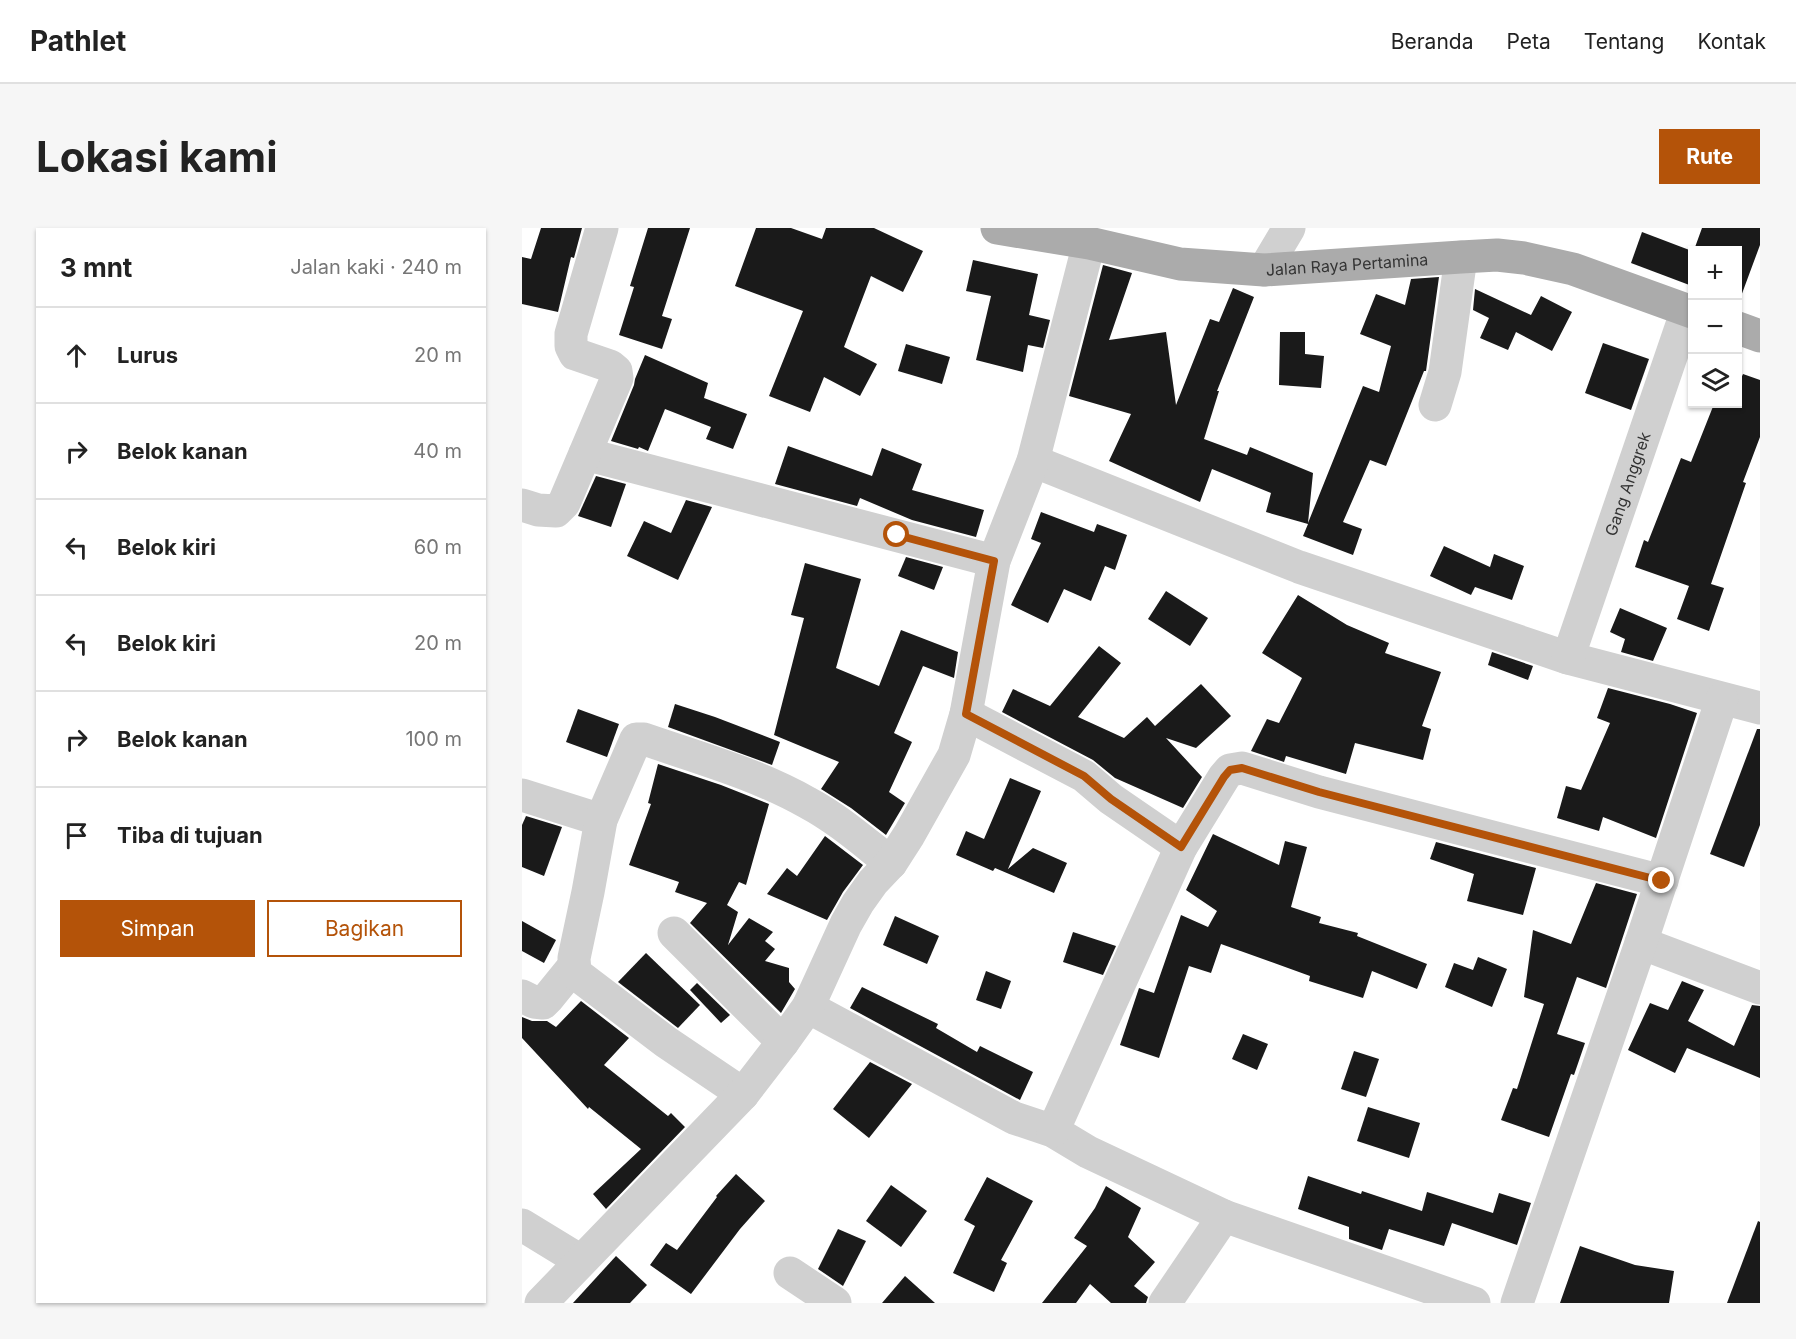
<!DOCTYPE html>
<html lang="id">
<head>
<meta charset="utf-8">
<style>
  :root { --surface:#fff; --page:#f6f6f6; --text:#222; --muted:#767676; --line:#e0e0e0; --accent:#b45309 }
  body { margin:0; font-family:Inter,sans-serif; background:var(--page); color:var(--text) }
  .controls { position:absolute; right:18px; top:18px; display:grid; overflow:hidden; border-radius:0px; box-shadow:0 2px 4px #0004 }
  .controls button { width:54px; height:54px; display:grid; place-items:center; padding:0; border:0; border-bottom:2px solid var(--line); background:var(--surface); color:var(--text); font:30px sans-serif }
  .stop { position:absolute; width:18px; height:18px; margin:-14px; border:4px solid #b45309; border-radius:50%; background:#fff }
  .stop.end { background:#b45309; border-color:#fff; box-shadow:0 2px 6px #0008 }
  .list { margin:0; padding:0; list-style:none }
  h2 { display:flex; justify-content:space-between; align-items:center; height:78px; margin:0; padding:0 24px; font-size:26px }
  h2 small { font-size:20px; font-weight:400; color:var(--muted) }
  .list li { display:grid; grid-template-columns:39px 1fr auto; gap:18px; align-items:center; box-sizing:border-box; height:96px; padding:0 24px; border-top:2px solid var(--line) }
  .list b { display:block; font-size:22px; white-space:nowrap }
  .list em { font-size:20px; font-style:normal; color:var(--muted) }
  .actions { display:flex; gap:12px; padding:18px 24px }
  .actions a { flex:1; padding:14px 0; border:2px solid var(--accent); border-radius:0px; text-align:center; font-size:21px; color:var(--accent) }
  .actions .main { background:var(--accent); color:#fff }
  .icon { flex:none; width:33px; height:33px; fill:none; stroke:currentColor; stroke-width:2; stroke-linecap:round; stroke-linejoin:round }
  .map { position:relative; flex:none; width:1238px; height:1075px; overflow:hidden; border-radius:0px }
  header { display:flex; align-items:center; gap:36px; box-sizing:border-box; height:84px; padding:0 30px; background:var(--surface); border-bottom:2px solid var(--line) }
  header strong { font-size:28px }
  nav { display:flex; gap:33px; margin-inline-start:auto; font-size:21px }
  .intro { display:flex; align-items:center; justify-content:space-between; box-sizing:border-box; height:144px; padding:0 36px }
  h1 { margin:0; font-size:42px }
  .button { padding:15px 27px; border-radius:0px; background:var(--accent); color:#fff; font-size:21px; font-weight:700 }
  main { display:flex; gap:36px; padding:0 36px }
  aside { flex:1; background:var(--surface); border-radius:0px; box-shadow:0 2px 4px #0004 }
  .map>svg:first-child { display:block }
</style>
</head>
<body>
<header>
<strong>Pathlet</strong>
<nav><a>Beranda</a><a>Peta</a><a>Tentang</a><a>Kontak</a></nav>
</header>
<div class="intro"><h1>Lokasi kami</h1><a class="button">Rute</a></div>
<main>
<aside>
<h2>3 mnt<small>Jalan kaki · 240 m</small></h2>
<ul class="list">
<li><svg class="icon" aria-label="ahead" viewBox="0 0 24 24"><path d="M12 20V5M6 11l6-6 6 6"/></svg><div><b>Lurus</b></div><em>20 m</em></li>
<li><svg class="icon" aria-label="right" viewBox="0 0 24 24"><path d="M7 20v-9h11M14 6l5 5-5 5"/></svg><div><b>Belok kanan</b></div><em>40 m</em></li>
<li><svg class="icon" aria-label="left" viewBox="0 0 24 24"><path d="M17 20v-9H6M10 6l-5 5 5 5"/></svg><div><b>Belok kiri</b></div><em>60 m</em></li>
<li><svg class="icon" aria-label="left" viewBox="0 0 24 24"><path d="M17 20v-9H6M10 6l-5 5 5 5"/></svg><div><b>Belok kiri</b></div><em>20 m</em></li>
<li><svg class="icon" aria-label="right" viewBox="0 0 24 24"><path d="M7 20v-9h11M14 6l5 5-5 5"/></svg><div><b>Belok kanan</b></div><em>100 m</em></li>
<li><svg class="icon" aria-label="arrive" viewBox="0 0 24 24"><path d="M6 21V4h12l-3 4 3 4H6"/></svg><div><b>Tiba di tujuan</b></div></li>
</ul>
<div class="actions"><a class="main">Simpan</a><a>Bagikan</a></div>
</aside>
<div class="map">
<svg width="1238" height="1075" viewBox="0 0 1238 1075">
  <rect width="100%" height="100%" fill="#fff"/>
  <g fill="#1a1a1a">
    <path d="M19 0H60L52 30 49 29 36 84 0 76V29L9 31Z"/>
    <path d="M126 0H168L140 88 150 91 140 121 97 107 112 59 108 58Z"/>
    <path d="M234 0H269L300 11 304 0H352L401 23 381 64 349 48 322 119 355 136 338 168 302 149 288 184 247 168 281 83 213 58Z"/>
    <path d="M1180 0H1238V17L1218 71H1215V22H1172Z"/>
    <path d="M1120 4 1170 23V58L1109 35Z"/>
    <path d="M451 32 516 46 507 87 528 92 521 120 506 117 501 144 454 132 469 68 444 63Z"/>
    <path d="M581 37 610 45 587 112 644 104 654 177 688 91 697 94 711 60 732 69 695 163H697L682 211 725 227 728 219 791 245 786 295 841 158 857 164 869 118 838 106 854 66 883 77 889 51 917 49 904 143H902L864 238 848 232 821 294 840 301 831 327 781 308 786 296 744 284 749 265 690 241 678 274 587 233 609 186 547 168Z"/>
    <path d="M953 61 1009 87 1019 68 1050 84 1030 123 994 104 986 122 958 110 967 90 951 82Z"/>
    <path d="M758 104H783V126L802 128 799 160 757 157Z"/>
    <path d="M1081 115 1127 131 1109 182 1063 165Z"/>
    <path d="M384 116 428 129 420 156 376 143Z"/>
    <path d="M123 127 186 155 182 170 225 186 211 221 184 211 189 199 143 181 126 223 117 219 116 221 89 213 112 157 113 151Z"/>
    <path d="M1221 146 1238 152V209L1221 254 1224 255 1189 356 1202 360 1187 403 1155 391 1167 358 1113 339 1122 312 1126 314 1159 230 1169 234 1192 176H1215V159Z"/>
    <path d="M266 218 350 248 360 220 400 236 390 262 462 282 454 309 390 292 338 270 335 278 253 256Z"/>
    <path d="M74 248 104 256 89 299 56 288Z"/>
    <path d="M164 272 190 279 156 352 105 328 122 293 149 305Z"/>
    <path d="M519 284 572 304 575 296 605 307 593 342 583 338 569 373 542 361 526 395 489 377 519 315 509 311Z"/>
    <path d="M922 318 968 339 972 326 1002 338 990 372 953 359 949 367 908 348Z"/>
    <path d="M384 329 421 339 412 362 376 348Z"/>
    <path d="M283 335 339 351 314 440 357 458 379 402 436 424 432 450 401 438 372 505 390 514 367 564 383 575 364 607 329 580 299 561 317 534 252 507 282 390 269 387Z"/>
    <path d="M644 363 686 390 668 418 626 391Z"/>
    <path d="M776 367 825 397 867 415 863 425 919 444 900 498 909 501 901 532 833 515 824 546 764 528 762 534 729 523 745 491 757 495 780 450 740 425Z"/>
    <path d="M1098 380 1145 400 1131 433 1099 424 1103 411 1088 404Z"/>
    <path d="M577 418 599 435 556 489 602 510 625 489 633 498 679 456 709 488 674 520 644 510 680 549 661 580 593 550 571 532 480 484 491 461 528 478Z"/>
    <path d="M970 424 1011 438 1006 452 966 437Z"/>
    <path d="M1086 460 1148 476 1175 485 1134 610 1081 589 1077 603 1035 590 1044 558 1059 562 1088 495 1075 490Z"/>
    <path d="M153 476 193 489 258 514 250 537 146 499Z"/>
    <path d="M56 481 97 496 85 529 44 514Z"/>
    <path d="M1235 501H1238V597L1222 639 1188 626Z"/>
    <path d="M136 536 199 557 247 576 224 657 217 654 205 677 216 684 206 717 227 690 251 704 243 713 253 721 243 733 267 740V754L273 761 259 785 168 695 185 675 153 664 157 654 107 637 129 576 126 575Z"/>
    <path d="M488 550 519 563 486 641 511 620 545 635 532 665 473 640 471 643 434 627 444 603 462 611Z"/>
    <path d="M4 588 40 599 22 648 0 639V597Z"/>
    <path d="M691 606 757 637 763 613 785 619 769 679 799 689 797 695 836 705 835 708 905 736 895 761 850 743 841 770 787 753 788 748 699 716 689 745 667 738 637 830 598 817 617 760 632 765 659 687 686 699 695 683 664 662Z"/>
    <path d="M303 608 341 637 321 664 305 692 245 666 265 640 275 648Z"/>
    <path d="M914 614 1014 640 1001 687 945 673 952 646 908 631Z"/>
    <path d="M1074 655 1115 666 1084 760 1055 749 1035 806 1063 815 1052 847 1049 846 1027 909 979 892 991 860 995 861 1022 776 1002 769 1011 702 1049 716Z"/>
    <path d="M373 688 417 708 405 736 361 717Z"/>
    <path d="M0 693 34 712 22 735 0 723Z"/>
    <path d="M551 704 594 718 581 747 541 734Z"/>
    <path d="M124 725 178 777 156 800 96 754Z"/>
    <path d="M956 729 985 741 970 779 923 759 932 735 951 742Z"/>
    <path d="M464 743 489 753 479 781 454 772Z"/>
    <path d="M1160 753 1182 762 1166 793 1212 818 1230 777 1238 778V850L1165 820 1153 845 1106 822 1128 775 1146 782Z"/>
    <path d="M175 755 208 787 199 795 168 762Z"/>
    <path d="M340 759 416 796 414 800 455 824 458 818 511 844 498 872 328 780Z"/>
    <path d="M59 773 107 810 82 837 146 888 149 885 163 899 84 981 71 966 119 921 67 879 66 881 0 810V789L10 793H25L34 799Z"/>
    <path d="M721 806 746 816 735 842 710 831Z"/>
    <path d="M832 823 857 831 844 869 819 861Z"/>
    <path d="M348 834 390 856 347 910 311 881Z"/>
    <path d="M846 879 898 895 887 930 835 913Z"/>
    <path d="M214 946 243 973 218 1001 169 1066 128 1037 144 1015 155 1022 195 969 194 968Z"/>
    <path d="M786 948 839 966 840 963 900 983 905 964 971 985 977 965 1009 975 995 1017 930 995 922 1018 867 1001 860 1022 827 1011V999L776 981Z"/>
    <path d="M465 949 511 973 479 1032 485 1035 472 1064 431 1045 453 998 442 992Z"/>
    <path d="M369 957 405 983 379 1019 344 993Z"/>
    <path d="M584 958 619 980 606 1009 633 1034 612 1058 626 1069 624 1075H589L568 1056 554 1075H520L565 1018 552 1010 573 980Z"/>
    <path d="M1236 993 1238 994V1075H1205Z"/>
    <path d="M316 1001 344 1013 321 1058 296 1041Z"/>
    <path d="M1058 1018 1113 1037 1152 1043 1147 1075H1038Z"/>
    <path d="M94 1028 125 1057 108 1075H51Z"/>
    <path d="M383 1048 413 1075H360Z"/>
  </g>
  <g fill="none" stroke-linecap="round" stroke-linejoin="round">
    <g stroke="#d0d0d0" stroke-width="33">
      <path d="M742 42 767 0"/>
      <path d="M913 177 923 144 939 29"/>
      <path d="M63 226 472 333"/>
      <path d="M511 233 777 339 1046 430 1238 480"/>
      <path d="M0 277 16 282 34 283 42 275 95 150 94 143 88 138 53 126 49 118V106L80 0"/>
      <path id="s1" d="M1046 430 1165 82"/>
      <path d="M444 486 562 548 589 571 659 619"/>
      <path d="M0 567 79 592"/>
      <path d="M152 705 261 814"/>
      <path d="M1119 715 1238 760"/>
      <path d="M0 768 12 774 21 775 26 770 52 738"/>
      <path d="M286 779 492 890 531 903 566 924 702 988 952 1075"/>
      <path d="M221 866 144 814 53 745 52 730 66 664 79 592 114 511H122C177 530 235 546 286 575 316 591 342 614 369 635"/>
      <path d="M531 903 659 619 702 549 708 542 720 540 797 564 1140 653"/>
      <path d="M0 997 59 1033"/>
      <path d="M268 1045 313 1075"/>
      <path d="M19 1075 221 866 261 814 286 779 324 696 336 675 351 654 369 635 387 607 432 527 444 486 472 333 511 233 567 15"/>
      <path d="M643 1075 702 988"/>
      <path d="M995 1075 1119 715 1200 471"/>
    </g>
    <g stroke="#ababab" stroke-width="33">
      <path id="s2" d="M475 0 567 15 658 36 742 42 939 29 975 27 1002 30 1051 41 1170 84"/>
      <path d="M1216 100 1238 108"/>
    </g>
  </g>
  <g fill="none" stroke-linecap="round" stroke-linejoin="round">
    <path stroke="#b45309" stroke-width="8" d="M375 307 472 333 444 486 562 548 589 571 659 619 702 549 708 542 720 540 797 564 1140 653"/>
  </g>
  <g text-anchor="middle" stroke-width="6" stroke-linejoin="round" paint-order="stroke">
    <g font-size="16" fill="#333" stroke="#fff">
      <text dy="6" stroke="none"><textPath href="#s2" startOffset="354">Jalan Raya Pertamina</textPath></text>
      <text dy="6" stroke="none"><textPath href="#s1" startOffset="184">Gang Anggrek</textPath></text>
    </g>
  </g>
</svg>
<div class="controls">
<button>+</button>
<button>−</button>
<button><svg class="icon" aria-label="layers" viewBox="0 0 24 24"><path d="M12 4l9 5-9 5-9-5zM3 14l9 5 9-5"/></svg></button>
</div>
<div class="stop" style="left:375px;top:307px"></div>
<div class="stop end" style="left:1140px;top:653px"></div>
</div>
</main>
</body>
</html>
